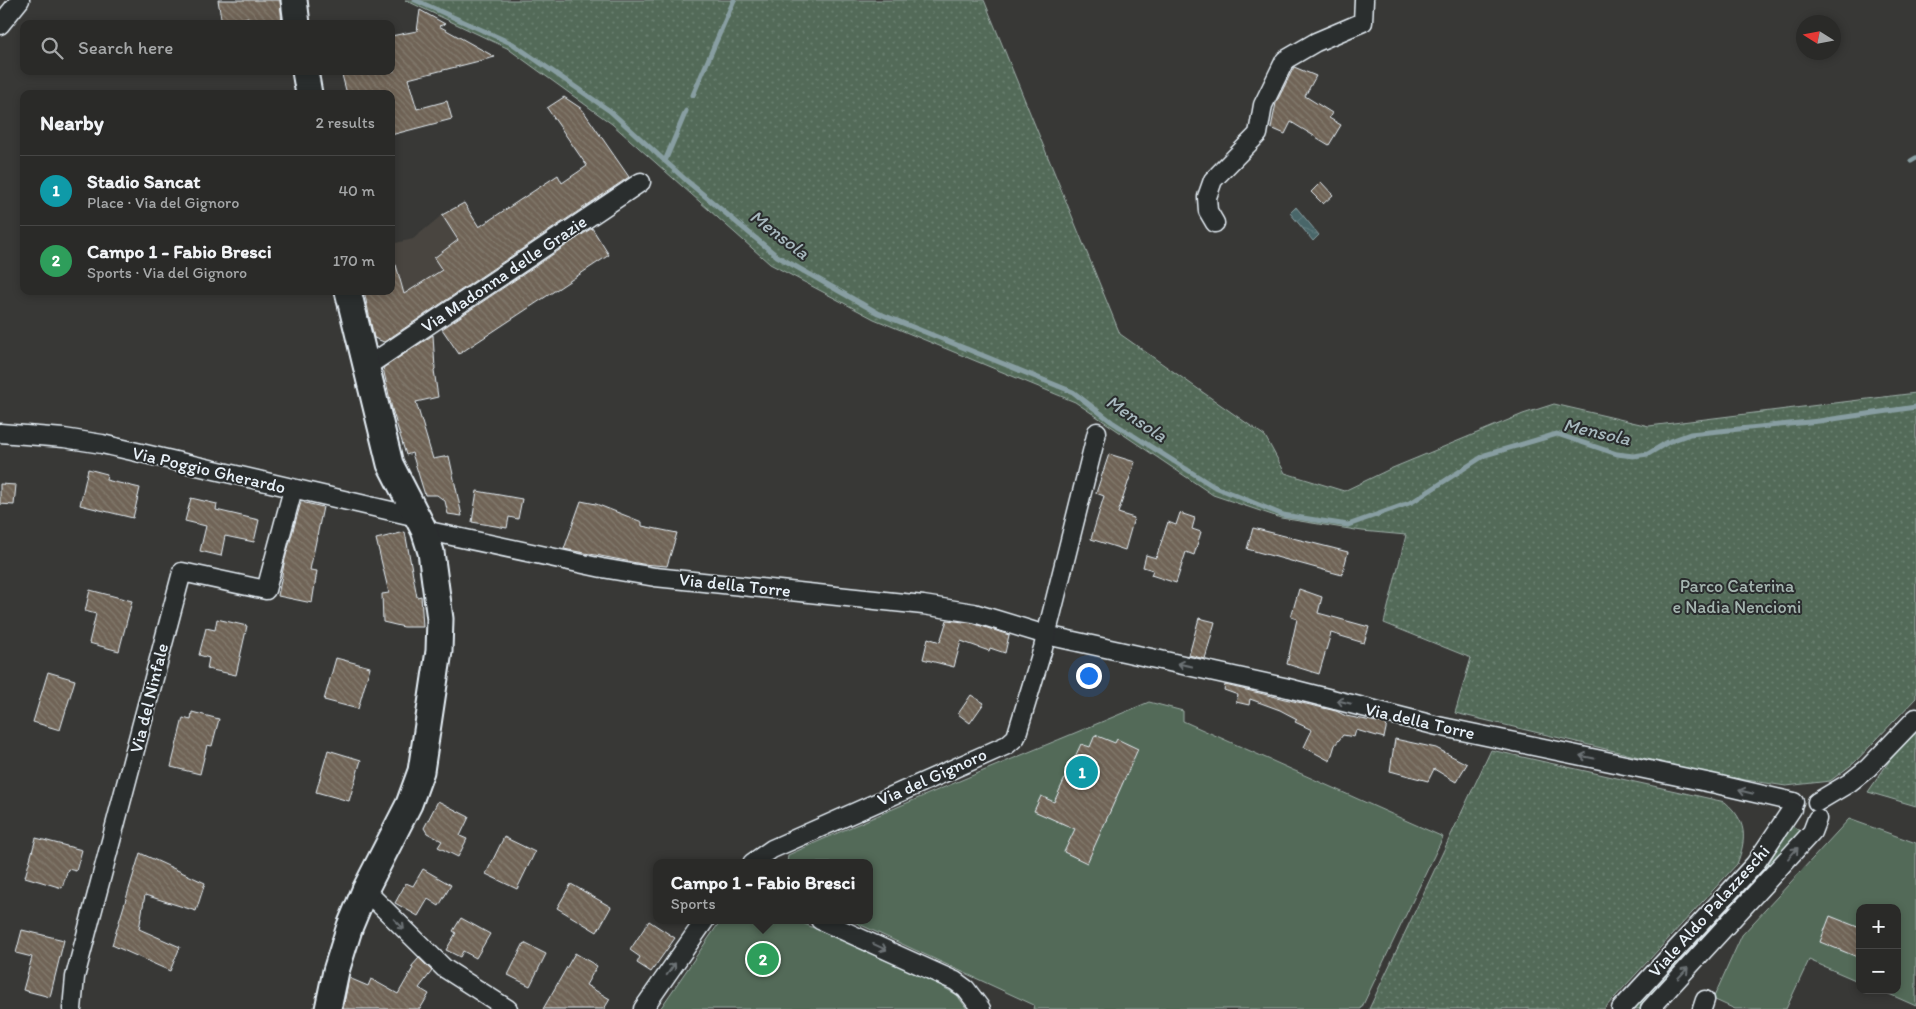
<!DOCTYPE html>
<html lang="en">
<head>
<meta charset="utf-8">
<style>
  :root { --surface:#2a2a28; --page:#363634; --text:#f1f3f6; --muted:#a5a7a8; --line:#464645; --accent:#1a73e8 }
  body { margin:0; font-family:Itim,sans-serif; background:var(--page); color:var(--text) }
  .controls { position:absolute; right:15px; bottom:15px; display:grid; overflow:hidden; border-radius:10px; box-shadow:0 2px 8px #0003 }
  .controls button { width:45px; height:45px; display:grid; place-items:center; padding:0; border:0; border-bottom:1px solid var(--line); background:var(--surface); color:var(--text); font:25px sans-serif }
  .compass { position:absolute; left:1796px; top:15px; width:45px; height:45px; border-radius:50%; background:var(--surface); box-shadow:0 2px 8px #0003; rotate:281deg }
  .you { position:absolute; left:1088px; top:675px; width:18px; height:18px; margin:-12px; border:4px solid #fff; border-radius:50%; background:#1a73e8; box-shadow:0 0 0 8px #1a73e833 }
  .badge { display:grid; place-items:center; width:32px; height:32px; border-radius:50%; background:var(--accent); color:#fff; font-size:16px; font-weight:700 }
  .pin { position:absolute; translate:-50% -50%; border:2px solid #fff; box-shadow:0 1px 5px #0006 }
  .popup { position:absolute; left:653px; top:859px; width:220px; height:65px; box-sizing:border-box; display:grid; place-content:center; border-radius:10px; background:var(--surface); filter:drop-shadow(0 1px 4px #0005); font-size:16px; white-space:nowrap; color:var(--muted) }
  .popup b { font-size:19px; color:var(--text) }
  .popup::after { content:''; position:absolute; left:50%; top:100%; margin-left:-10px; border:10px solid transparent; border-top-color:var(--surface) }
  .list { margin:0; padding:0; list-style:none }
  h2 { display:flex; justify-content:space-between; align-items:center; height:65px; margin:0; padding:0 20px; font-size:21px }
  h2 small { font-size:16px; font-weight:400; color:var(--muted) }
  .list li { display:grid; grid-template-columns:32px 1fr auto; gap:15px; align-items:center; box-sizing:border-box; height:70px; padding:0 20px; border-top:1px solid var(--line) }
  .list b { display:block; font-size:19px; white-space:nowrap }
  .list p { margin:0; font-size:16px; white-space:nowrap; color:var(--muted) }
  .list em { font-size:16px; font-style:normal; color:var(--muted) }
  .icon { flex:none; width:28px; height:28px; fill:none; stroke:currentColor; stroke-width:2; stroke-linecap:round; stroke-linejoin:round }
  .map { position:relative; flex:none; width:1916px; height:1009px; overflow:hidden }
  .search { position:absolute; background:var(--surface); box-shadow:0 2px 8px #0003; left:20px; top:20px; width:375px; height:55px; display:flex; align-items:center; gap:12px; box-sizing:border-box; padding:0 18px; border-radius:10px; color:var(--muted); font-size:19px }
  .panel { position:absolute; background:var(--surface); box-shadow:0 2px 8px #0003; left:20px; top:90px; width:375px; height:205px; border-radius:10px }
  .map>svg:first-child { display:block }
</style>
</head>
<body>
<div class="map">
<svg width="1916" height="1009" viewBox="0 0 1916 1009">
  <defs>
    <pattern id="grass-tufts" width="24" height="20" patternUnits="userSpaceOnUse" patternTransform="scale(1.25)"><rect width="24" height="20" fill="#536b59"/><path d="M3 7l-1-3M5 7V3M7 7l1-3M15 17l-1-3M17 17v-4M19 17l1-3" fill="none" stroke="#6c8172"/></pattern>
    <pattern id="park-dots" width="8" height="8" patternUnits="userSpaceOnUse" patternTransform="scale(1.25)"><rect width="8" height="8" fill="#536b59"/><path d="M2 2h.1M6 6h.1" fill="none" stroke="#6c8172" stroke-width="1.8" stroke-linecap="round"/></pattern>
    <pattern id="water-waves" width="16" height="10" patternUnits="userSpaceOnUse" patternTransform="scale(1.25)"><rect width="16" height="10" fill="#486669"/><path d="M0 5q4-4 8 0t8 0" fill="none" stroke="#627c7f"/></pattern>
    <pattern id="building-back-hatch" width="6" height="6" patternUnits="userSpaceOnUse" patternTransform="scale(1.25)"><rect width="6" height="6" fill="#6f6456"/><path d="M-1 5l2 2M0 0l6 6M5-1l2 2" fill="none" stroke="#847b6f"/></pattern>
  </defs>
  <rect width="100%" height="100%" fill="#383836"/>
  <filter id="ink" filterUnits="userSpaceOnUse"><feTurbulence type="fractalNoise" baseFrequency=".02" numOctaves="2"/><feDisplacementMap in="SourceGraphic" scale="10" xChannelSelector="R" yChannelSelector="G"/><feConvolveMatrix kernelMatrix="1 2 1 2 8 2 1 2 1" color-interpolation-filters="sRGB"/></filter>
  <g filter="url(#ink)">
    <path fill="#484540" d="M464 203 506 266 391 345 372 337 364 291H391V244L413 239 442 215Z"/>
    <path fill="url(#grass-tufts)" stroke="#9eaea8" d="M1790 825 1803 832 1640 1009H1634L1770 861Z"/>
    <g fill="url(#park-dots)" stroke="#9eaea8">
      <path d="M405 0H984L1120 334 1265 436 1285 473 1344 491 1390 469 1523 414 1554 404 1649 426 1916 393V698L1854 763 1830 781 1786 786 1719 776 1455 713 1471 658 1384 623 1406 535 1362 531 1281 518 1213 495 1075 402 874 319 770 264 612 124 507 48Z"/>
      <path d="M1916 729V806L1868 792 1901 744Z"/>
      <path d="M1491 750 1725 802C1747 821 1747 838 1737 864L1604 1009H1369Z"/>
    </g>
    <g fill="#536b59" stroke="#9eaea8">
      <path d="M1149 702 1183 711V721L1443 837 1361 1009H1033L1034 1005 850 920H869V863H787L788 855C907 801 1028 753 1149 702Z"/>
      <path d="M1849 819 1916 843V1006L1880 990H1897V908H1860V982L1809 960 1786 1009H1735L1713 999 1742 935Z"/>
      <path d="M721 920H796L936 983 957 995 967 1009H660Z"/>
    </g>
    <path fill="url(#water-waves)" stroke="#889ea2" d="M1296 207 1319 235 1313 241 1290 213Z"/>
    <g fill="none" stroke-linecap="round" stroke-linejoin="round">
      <g stroke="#889ea2" stroke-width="5">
        <path d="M415 0 513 44 610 111 687 181 777 256 878 313 1073 392 1112 422 1213 486 1283 515 1348 525 1412 502 1485 455 1557 434 1617 454 1633 456 1648 454 1668 442 1690 434 1819 421 1916 407"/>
        <path d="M693 95 734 0"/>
        <path d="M665 161 686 111"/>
        <path d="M1911 161 1916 158"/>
      </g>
    </g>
    <g fill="url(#building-back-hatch)" stroke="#e8f1f8">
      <path d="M218 0H280L282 24H249L248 17 222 24Z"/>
      <path d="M420 10 445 24 439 26 495 57 408 79 417 109 447 101 452 119 391 135V94H347L341 71H394L391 58V36L417 31Z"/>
      <path d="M1294 67 1316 76 1305 96 1332 113 1329 118 1341 125 1329 145 1291 122 1285 134 1271 128 1276 103Z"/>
      <path d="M564 97 582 109 629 177 384 342 374 338 364 291H391V265H396L404 294 442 270 434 258 458 240 442 215 464 203 479 227 558 175 562 183 587 166 547 108Z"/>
      <path d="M1321 182 1333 195 1323 204 1311 192Z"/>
      <path d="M592 228 609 255 459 354 442 329Z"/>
      <path d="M433 335 435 369 434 370 438 397 416 402 433 459 449 456 462 516 448 514 445 501 437 495H425L412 453 406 455 392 409 383 368Z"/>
      <path d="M1109 454 1135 462 1118 513 1134 518 1125 550 1091 539 1104 496 1096 493Z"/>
      <path d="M88 469 107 474 106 480 140 488 133 518 80 505Z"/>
      <path d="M0 484 16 485 14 505 0 504Z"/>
      <path d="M477 491 522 499 518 519 509 517 507 528 472 522Z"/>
      <path d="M191 498 217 504 216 510 259 520 254 542 225 536 221 556 200 551 206 526 185 521Z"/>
      <path d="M581 501 596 504 642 522V526L677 533 667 566 642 564 564 549Z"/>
      <path d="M301 502 323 507 310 570 317 571 312 603 278 596 285 559Z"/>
      <path d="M1180 513 1195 518 1192 529 1201 532 1194 555 1186 552 1176 583 1151 575 1153 570 1143 567 1146 555 1156 558 1168 522 1176 525Z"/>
      <path d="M1253 528 1348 552 1342 575 1247 549Z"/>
      <path d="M405 532 417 597 421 596 423 627H404L383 622 382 594 389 593 376 539Z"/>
      <path d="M1299 589 1322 597 1318 613 1369 627 1364 643 1331 633 1319 674 1287 664 1297 619 1291 617Z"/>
      <path d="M90 590 132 601 119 651 89 643 96 614 85 611Z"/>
      <path d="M1199 618 1215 622 1205 659 1189 655Z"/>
      <path d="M217 619 247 626 236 675 207 669 209 658 199 655 206 628 215 630Z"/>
      <path d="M947 620 972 623 1009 635 1005 653 990 648 989 651 961 641 954 667 923 659 928 638 940 642Z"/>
      <path d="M336 658 370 667 358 709 324 700Z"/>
      <path d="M48 672 75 680 60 730 33 722Z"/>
      <path d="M1225 685 1336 711 1346 716 1387 724 1384 738 1356 730 1354 737 1343 735 1335 745 1330 761 1304 747 1312 730 1295 722 1297 719 1280 710 1250 699 1249 705 1236 702 1238 695 1224 690Z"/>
      <path d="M971 695 984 703 970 723 958 714Z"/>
      <path d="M192 712 219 719 212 746 207 745 200 774 171 767 183 718 191 720Z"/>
      <path d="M1095 735 1115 743 1117 739 1138 749 1087 863 1064 852 1075 829 1034 811 1041 796 1054 802 1081 744 1090 747Z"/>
      <path d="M1395 739 1436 748 1467 764 1456 782 1434 769 1428 781 1390 771Z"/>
      <path d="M328 750 361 760 349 801 316 792Z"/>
      <path d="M438 801 469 817 460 836 467 839 458 857 438 847 442 841 427 833 424 828Z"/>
      <path d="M504 837 535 852 517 889 486 874Z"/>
      <path d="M36 838 82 850 76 871 68 869 62 888 25 877Z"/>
      <path d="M140 853 205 883 196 911 145 895 139 929 180 947 170 971 112 945Z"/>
      <path d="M423 869 451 885 439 906 428 899 418 916 395 903 406 883 413 886Z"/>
      <path d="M571 884 611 907 597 932 557 908Z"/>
      <path d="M1830 916 1860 928V958L1820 942Z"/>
      <path d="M461 918 490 934 476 958 463 951 460 957 446 950 456 933 453 931Z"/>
      <path d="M649 921 675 938 651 972 637 963 640 957 630 950Z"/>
      <path d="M22 930 64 940 50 997 23 990 32 957 16 953Z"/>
      <path d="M524 943 546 954 530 986 508 975Z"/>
      <path d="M575 953 597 966 586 985 610 999 604 1009H543Z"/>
      <path d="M419 958 432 971 419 988 429 994 420 1009H343L349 978 368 986 371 979 398 994 413 968 411 967Z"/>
    </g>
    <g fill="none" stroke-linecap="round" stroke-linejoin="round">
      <defs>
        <g id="street">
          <path d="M0 25 20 0"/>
          <path d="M1215 223 1208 211 1207 197 1213 180 1258 134 1263 105 1285 60 1316 42 1363 22 1364 0"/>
          <path d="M366 367 641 182"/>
          <path d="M0 433 64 438 102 444 417 517"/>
          <path d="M424 530 602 568 655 577 923 605 974 613 1046 635 1284 687 1438 726 1716 784 1794 802"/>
          <path d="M1817 802 1849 783 1868 768 1916 718"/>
          <path d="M752 863 772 849 1007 745 1016 737 1043 648 1097 432"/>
          <path d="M365 890 444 968 508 1009"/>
          <path d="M820 920 955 981 966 989 981 1009"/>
          <path d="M72 1009 75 977 182 572 266 590 293 489"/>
          <path d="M643 1009 705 920"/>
          <path d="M1621 1009 1755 864 1792 809"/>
          <path d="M1650 1009 1812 832 1817 819"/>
          <path d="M1702 1009 1705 1000"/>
        </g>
        <g id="secondary">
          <path d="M294 0 297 24"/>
          <path d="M305 71 309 94"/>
          <path d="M328 1009 336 971 350 926 365 890 409 804 421 771 439 651 440 619 431 552 424 530 390 464 348 291"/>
        </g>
      </defs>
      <use href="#street" stroke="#e8f1f8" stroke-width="21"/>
      <use href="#secondary" stroke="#e8f1f8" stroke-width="29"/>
      <use href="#street" stroke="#2a2d2e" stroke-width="18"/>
      <use href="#secondary" stroke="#2a2d2e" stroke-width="25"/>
    </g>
    <defs><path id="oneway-shaft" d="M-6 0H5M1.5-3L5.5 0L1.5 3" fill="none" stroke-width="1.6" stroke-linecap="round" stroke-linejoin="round" transform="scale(1.25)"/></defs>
    <g stroke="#6c7275">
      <use href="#oneway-shaft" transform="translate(1185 665) rotate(-168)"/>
      <use href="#oneway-shaft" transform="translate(1344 702) rotate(-166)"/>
      <use href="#oneway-shaft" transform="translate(1587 757) rotate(-168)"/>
      <use href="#oneway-shaft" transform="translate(1746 792) rotate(-166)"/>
      <use href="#oneway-shaft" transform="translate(1793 853) rotate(-48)"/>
      <use href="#oneway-shaft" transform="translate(399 924) rotate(45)"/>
      <use href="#oneway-shaft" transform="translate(880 947) rotate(24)"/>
      <use href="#oneway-shaft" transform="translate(671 969) rotate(-55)"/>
      <use href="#oneway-shaft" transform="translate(1683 973) rotate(-47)"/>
    </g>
  </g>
  <g text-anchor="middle" stroke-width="4" stroke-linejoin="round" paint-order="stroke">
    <g font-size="18" fill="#e8f1f8" stroke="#2a2d2e">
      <text transform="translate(504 274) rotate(-34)" y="6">Via Madonna delle Grazie</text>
      <text transform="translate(209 470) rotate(13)" y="6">Via Poggio Gherardo</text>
      <text transform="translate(735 585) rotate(6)" y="6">Via della Torre</text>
      <text transform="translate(149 698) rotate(-76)" y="6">Via del Ninfale</text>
      <text transform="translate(1420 721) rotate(13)" y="6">Via della Torre</text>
      <text transform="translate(932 777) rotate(-24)" y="6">Via del Gignoro</text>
      <text transform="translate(1709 911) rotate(-48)" y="6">Viale Aldo Palazzeschi</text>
    </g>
    <g font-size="18" fill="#a5b5b0" stroke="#2a2d2e">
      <text x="1737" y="592">Parco Caterina<tspan x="1737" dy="21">e Nadia Nencioni</tspan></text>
    </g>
    <g font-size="19" font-style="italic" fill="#a8b9bf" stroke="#2a2d2e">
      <text transform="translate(780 234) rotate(37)" y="7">Mensola</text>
      <text transform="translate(1137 418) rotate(34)" y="7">Mensola</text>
      <text transform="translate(1597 431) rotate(13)" y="7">Mensola</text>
    </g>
  </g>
</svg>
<div class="controls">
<button>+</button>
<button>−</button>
</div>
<svg class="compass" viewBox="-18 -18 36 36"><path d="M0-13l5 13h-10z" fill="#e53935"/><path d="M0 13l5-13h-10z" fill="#a5a7a8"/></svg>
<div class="you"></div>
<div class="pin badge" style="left:1082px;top:772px;background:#0f9aa8">1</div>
<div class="pin badge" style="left:763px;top:959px;background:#2e9e5b">2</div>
<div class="popup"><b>Campo 1 - Fabio Bresci</b>Sports</div>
<div class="search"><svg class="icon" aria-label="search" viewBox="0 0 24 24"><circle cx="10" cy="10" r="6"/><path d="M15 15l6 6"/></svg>Search here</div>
<section class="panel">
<h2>Nearby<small>2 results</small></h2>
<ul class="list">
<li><span class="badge" style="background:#0f9aa8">1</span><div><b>Stadio Sancat</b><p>Place · Via del Gignoro</p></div><em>40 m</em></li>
<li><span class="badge" style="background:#2e9e5b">2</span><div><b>Campo 1 - Fabio Bresci</b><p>Sports · Via del Gignoro</p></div><em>170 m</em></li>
</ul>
</section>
</div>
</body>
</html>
